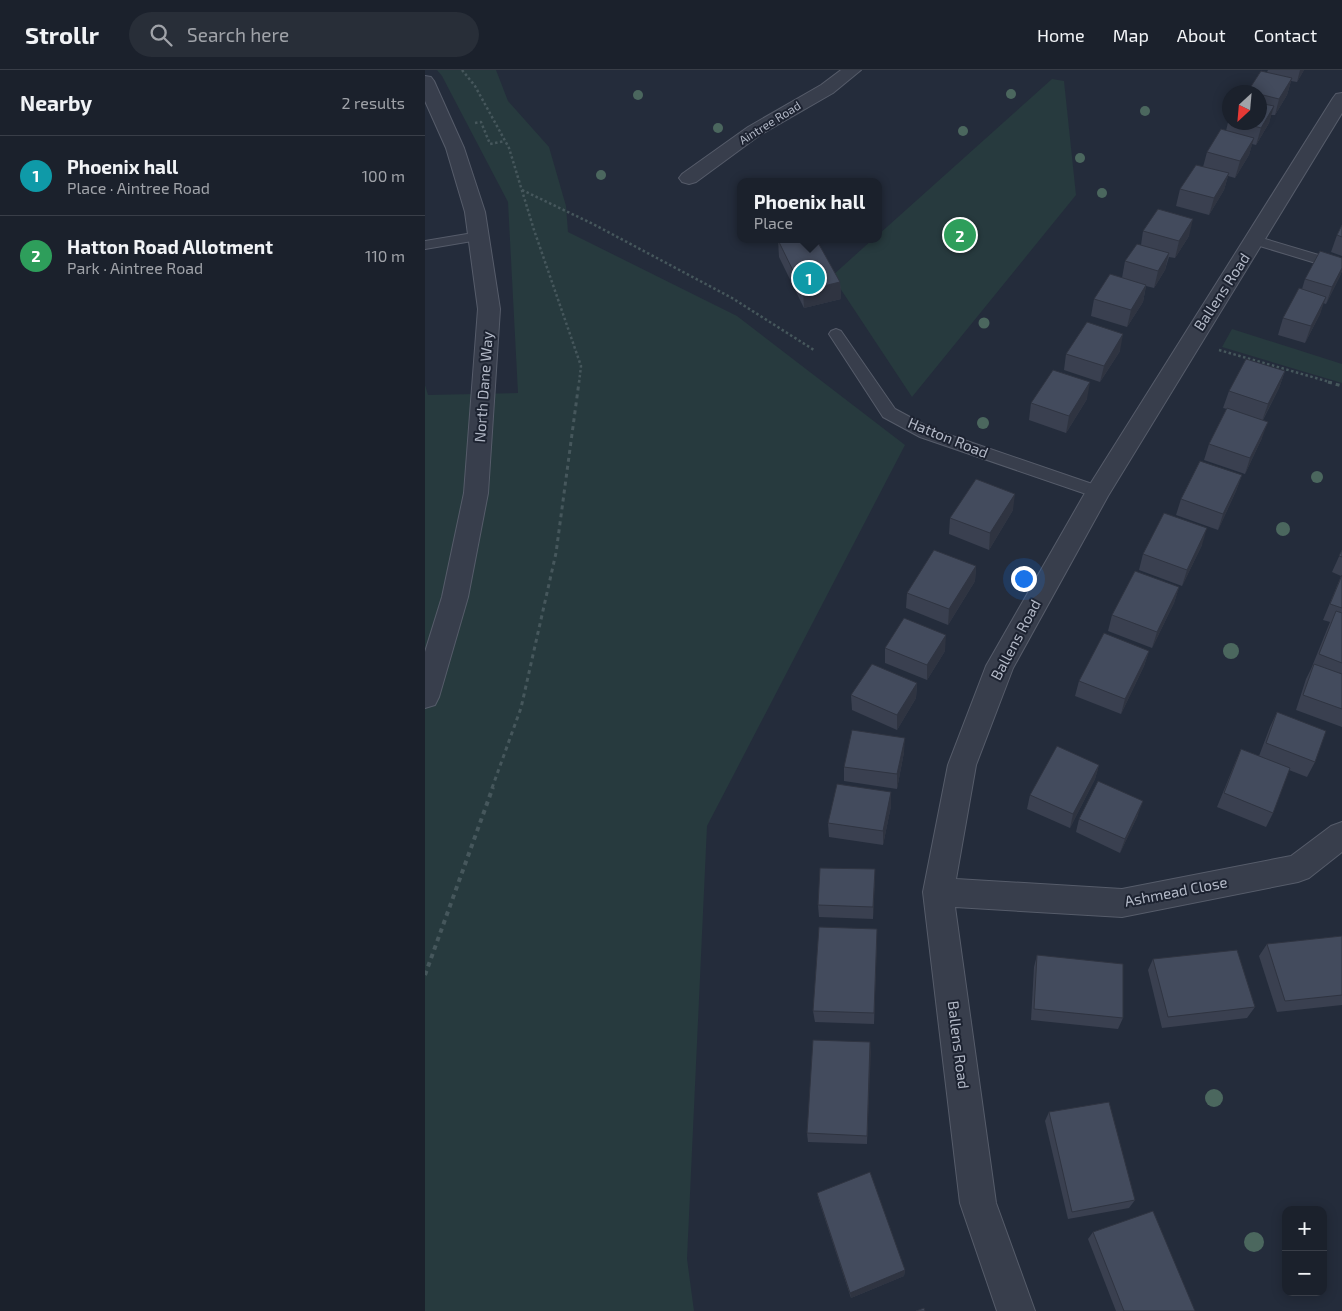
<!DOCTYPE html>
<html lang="en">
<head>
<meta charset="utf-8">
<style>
  :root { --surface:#1b212c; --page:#282e38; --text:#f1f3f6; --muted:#a0a3a9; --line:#393e48; --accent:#db2777 }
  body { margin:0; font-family:"Exo 2",sans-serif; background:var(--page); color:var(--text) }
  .controls { position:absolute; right:15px; bottom:15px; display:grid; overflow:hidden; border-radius:10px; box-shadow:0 2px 12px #0003 }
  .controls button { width:45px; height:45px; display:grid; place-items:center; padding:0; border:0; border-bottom:1px solid var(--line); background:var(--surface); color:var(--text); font:25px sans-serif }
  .compass { position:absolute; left:797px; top:15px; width:45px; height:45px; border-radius:50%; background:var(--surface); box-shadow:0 2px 12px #0003; rotate:206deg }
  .you { position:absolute; left:598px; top:508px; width:18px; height:18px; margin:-12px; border:4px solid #fff; border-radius:50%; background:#1a73e8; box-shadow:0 0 0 8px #1a73e833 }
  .badge { display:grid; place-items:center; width:32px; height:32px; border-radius:50%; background:var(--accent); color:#fff; font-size:16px; font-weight:700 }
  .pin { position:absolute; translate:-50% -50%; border:2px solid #fff; box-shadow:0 1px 5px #0006 }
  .popup { position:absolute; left:312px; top:108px; width:145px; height:65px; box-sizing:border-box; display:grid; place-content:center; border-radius:10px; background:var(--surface); filter:drop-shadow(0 1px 4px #0005); font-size:16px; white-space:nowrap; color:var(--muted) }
  .popup b { font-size:19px; color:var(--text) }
  .popup::after { content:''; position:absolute; left:50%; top:100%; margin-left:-10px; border:10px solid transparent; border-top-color:var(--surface) }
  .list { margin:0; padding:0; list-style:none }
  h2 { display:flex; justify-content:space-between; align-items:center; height:65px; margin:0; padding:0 20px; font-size:21px }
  h2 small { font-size:16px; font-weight:400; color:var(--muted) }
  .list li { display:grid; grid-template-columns:32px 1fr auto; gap:15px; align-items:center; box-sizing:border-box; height:80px; padding:0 20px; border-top:1px solid var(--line) }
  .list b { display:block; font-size:19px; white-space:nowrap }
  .list p { margin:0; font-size:16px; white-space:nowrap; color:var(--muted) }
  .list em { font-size:16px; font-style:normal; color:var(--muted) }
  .icon { flex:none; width:28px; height:28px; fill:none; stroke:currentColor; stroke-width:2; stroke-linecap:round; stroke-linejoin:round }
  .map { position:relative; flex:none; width:917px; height:1241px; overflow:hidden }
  header { display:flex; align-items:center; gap:30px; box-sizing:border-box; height:70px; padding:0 25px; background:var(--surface); border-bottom:1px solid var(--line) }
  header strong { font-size:24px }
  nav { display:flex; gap:28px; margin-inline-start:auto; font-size:18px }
  .search { width:350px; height:45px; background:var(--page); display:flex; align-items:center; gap:12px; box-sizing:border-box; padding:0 18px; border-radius:28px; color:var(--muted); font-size:19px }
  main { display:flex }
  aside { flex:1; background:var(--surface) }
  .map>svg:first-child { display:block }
</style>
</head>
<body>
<header>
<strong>Strollr</strong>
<div class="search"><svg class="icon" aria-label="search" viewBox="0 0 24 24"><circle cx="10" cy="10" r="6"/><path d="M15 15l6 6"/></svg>Search here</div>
<nav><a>Home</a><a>Map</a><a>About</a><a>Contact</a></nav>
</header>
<main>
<aside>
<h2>Nearby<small>2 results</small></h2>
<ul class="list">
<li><span class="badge" style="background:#0f9aa8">1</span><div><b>Phoenix hall</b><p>Place · Aintree Road</p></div><em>100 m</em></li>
<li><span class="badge" style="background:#2e9e5b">2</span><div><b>Hatton Road Allotment</b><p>Park · Aintree Road</p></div><em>110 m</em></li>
</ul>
</aside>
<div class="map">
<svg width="917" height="1241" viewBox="0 0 917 1241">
  <rect width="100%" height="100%" fill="#242c3b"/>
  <g fill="#273a3e">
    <path d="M12 0H71L83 31 124 77 141 136 143 162 312 246 480 375 282 756 262 1189 269 1241H0V315L3 325 93 323 83 132 17 6Z"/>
    <path d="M627 9 639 11 651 125 487 327 407 206 448 169H453V165Z"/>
    <path d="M807 259 917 294V313L797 277Z"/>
  </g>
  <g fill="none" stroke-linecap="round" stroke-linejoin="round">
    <defs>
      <g id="service">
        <path d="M54 162 61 166 59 169 0 179V171Z"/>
        <path d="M830 166 917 192V201L825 173 823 170Z"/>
        <path d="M411 259 416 261 470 339 507 359 679 418 681 422 679 426 673 428 667 426 495 367 458 347 404 264 406 261Z"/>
      </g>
      <g id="minor">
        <path d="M416 0H436L408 23 335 65 271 112 264 114 257 112 254 108 257 104 323 57 396 15Z"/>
        <path d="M917 23V43L683 426 588 598 551 695 531 809 697 819 866 786 906 756 917 752V782L884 808 873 812 697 847 530 837 571 1133 610 1241H572L535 1133 498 822 523 695 561 596 664 416 908 28 911 24Z"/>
      </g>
      <path id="tertiary" d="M0 6 6 7 9 11 39 78 60 142 75 239 63 423 43 527 14 627 10 635 0 638V582L17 527 39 423 53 239 40 142 21 78 0 31Z"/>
    </defs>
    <use href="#service" stroke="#565c6a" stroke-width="2"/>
    <use href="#minor" stroke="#565c6a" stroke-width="2"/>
    <use href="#tertiary" stroke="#565c6a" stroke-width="2"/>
    <g stroke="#46575c" stroke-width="2.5" stroke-dasharray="2.5 2.5" stroke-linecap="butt">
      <path d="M37 0 50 16 84 78 109 160 156 296 154 313"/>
      <path d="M50 53 56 52 65 74 80 71"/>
      <path d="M97 120 168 154 307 228 389 280"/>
      <path d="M794 280 908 313"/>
    </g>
    <g stroke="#46575c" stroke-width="3" stroke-dasharray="4 4" stroke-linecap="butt">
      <path d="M903 312 917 316"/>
      <path d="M67 718 96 638 131 483 154 312"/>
    </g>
    <path stroke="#46575c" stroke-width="4" stroke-dasharray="4.5 4.5" stroke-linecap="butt" d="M0 905 68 717"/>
    <use href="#service" fill="#383e4c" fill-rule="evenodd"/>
    <use href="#minor" fill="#383e4c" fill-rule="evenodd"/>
    <use href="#tertiary" fill="#383e4c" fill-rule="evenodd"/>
  </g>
  <g fill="#4b675e">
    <circle cx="586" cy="24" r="5"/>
    <circle cx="213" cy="25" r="5"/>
    <circle cx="720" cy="41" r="5"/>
    <circle cx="293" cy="58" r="5"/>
    <circle cx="538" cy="61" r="5"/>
    <circle cx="655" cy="88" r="5"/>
    <circle cx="176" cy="105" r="5"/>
    <circle cx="677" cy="123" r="5"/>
    <circle cx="559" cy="253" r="5.5"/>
    <circle cx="558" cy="353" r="6"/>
    <circle cx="892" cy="407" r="6"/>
    <circle cx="858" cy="459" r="7"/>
    <circle cx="806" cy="581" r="8"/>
    <circle cx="789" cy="1028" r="9"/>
    <circle cx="829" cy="1172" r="10"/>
  </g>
  <g fill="#3a4050">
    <path d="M843 0H879L872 12 866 11 862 25 850 45H846L844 53 831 75 827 74 824 85 810 108 803 106 799 120 784 145 751 136 755 119 778 97 782 82 801 61 804 48V52H834V22H823V21L842 2Z"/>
    <path d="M917 155V186L906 182 912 165Z"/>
    <path d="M718 161 764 166 750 188 744 187 740 200 729 218 721 216 718 232 702 257 666 246 669 229 697 208 700 191 716 175Z"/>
    <path d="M353 170 415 212 416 229 379 238 354 187Z"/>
    <path d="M917 188V201L915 206 901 234 898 233 895 244 880 273 853 265 858 248 877 219 880 209Z"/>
    <path d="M695 281 675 312 639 300 641 284Z"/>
    <path d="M860 301 854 318 838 350 837 368 820 404 779 390 784 374 802 339 798 338 804 321Z"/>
    <path d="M662 329 641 363 604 350 606 333Z"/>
    <path d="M817 405 811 421 793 460 751 445 756 429Z"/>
    <path d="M588 440 564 480 524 464 525 448Z"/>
    <path d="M777 475 757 516 714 500 718 484Z"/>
    <path d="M917 480V657L871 640 881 609 886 599 905 552 898 550 916 506 907 502Z"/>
    <path d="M551 496 550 511 523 555 481 538 482 523Z"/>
    <path d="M754 517 749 533 727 578 683 561 687 545Z"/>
    <path d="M460 578 520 581 502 610 460 593Z"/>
    <path d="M724 581 719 596 696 644 650 626 654 611Z"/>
    <path d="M492 613 491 628 472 660 427 640 426 625Z"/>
    <path d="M852 642 890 692 882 707 864 700 848 743 841 757 792 737 810 693 816 679 834 686 845 657Z"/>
    <path d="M479 682 472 719 419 711V697Z"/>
    <path d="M674 695 670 709 645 758 602 739 605 725Z"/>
    <path d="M466 736 458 775 404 767 403 753Z"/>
    <path d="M713 745 695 783 651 762 654 749Z"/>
    <path d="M450 799 448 849 394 847 393 835Z"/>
    <path d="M452 859 449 954 390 952 388 941Z"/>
    <path d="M917 866V935L852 942 834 886 842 874Z"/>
    <path d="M612 885 698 948 693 959 606 950 609 897Z"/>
    <path d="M728 889 830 937 822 948 737 958 723 900Z"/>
    <path d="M445 972 442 1074 383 1072 382 1063Z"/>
    <path d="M624 1042 710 1130 704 1138 643 1149 620 1051Z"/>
    <path d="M392 1123 480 1200 479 1206 426 1228 394 1131Z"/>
    <path d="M668 1162 770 1241H691L663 1169Z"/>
  </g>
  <g fill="#2f3441">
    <path d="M875 0H879L872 12Z"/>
    <path d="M867 8 862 25 850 45 854 29Z"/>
    <path d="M849 36 844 53 831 75 836 58Z"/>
    <path d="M829 68 824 85 810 108 815 91Z"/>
    <path d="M804 103 799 120 784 145 789 128Z"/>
    <path d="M768 149 764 166 750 188 754 171Z"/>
    <path d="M744 183 740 200 729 218 733 201Z"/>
    <path d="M917 198V201L915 206 901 234 907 217Z"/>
    <path d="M415 212 416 229 379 238 378 221Z"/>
    <path d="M721 215 718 232 702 257 706 240Z"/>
    <path d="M901 227 895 244 880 273 886 256Z"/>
    <path d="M698 264 695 281 675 312 679 296Z"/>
    <path d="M860 301 854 318 837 351 843 334Z"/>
    <path d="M665 312 662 329 641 363 644 346Z"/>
    <path d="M843 352 837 368 820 404 825 388Z"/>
    <path d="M817 405 811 421 793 460 798 444Z"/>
    <path d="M590 424 588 440 564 480 565 463Z"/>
    <path d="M782 458 777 475 757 516 762 500Z"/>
    <path d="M551 496 550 511 523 555 524 539Z"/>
    <path d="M754 517 749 533 727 578 732 562Z"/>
    <path d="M521 565 520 581 502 610V595Z"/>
    <path d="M724 581 719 596 696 644 700 629Z"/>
    <path d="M492 613 491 628 472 660V645Z"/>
    <path d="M480 668 479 682 472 719V704Z"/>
    <path d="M674 695 670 709 645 758 648 744Z"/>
    <path d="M466 722V736L458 775V761Z"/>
    <path d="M718 731 713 745 695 783 700 769Z"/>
    <path d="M450 799V812L448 849V837Z"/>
    <path d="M452 859V871L449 954V943Z"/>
    <path d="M445 972 446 982 442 1074V1066Z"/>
    <path d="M480 1200 479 1206 426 1228 425 1223Z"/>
  </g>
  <g fill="#434b5d" stroke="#2f3441">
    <path d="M836 1 867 8 854 29 834 24V22H829L823 21Z"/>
    <path d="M834 33 849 36 836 58 815 52H834Z"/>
    <path d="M796 59 829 68 815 91 782 82Z"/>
    <path d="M771 95 804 103 789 128 755 119Z"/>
    <path d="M733 139 768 149 754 171 718 161Z"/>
    <path d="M917 155V167L912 165Z"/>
    <path d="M355 169H391L415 212 378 221 353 170Z"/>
    <path d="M712 174 744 183 733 201 700 191Z"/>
    <path d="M895 181 917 188V198L907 217 880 209Z"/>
    <path d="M685 204 721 215 706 240 669 229Z"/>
    <path d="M874 218 901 227 886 256 858 248Z"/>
    <path d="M662 252 698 264 679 296 641 284Z"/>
    <path d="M821 289 860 301 843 334 804 321Z"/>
    <path d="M628 300 665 312 644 346 606 333Z"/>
    <path d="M802 338 843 352 825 388 784 374Z"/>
    <path d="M775 391 817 405 798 444 756 429Z"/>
    <path d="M551 409 590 424 565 463 525 448Z"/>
    <path d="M739 443 782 458 762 500 718 484Z"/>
    <path d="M509 480 551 496 524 539 482 523Z"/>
    <path d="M917 480V487L914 486Z"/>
    <path d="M710 501 754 517 732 562 687 545Z"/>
    <path d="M917 505V538L905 534Z"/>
    <path d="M911 541 917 543V593L894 584Z"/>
    <path d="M479 548 521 565 502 595 460 578Z"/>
    <path d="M679 563 724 581 700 629 654 611Z"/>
    <path d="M447 594 492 613 472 645 426 625Z"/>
    <path d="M889 594 917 604V639L878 625Z"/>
    <path d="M852 642 901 661 890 692 841 673Z"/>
    <path d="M427 660 480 668 472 704 419 697Z"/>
    <path d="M632 676 674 695 648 744 605 725Z"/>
    <path d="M816 679 865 698 848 743 799 723Z"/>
    <path d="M673 711 718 731 700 769 654 749Z"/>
    <path d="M412 714 466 722 458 761 403 753Z"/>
    <path d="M395 798 450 799 448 837 393 835Z"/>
    <path d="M394 857 452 859 449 943 388 941Z"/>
    <path d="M917 866V925L860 931 842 874Z"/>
    <path d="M812 880 830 937 743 947 728 889Z"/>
    <path d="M612 885 698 894V948L609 939Z"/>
    <path d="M388 970 445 972 442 1066 382 1063Z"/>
    <path d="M684 1032 710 1130 647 1142 624 1042Z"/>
    <path d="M445 1102 480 1200 425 1223 392 1123Z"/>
    <path d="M728 1141 770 1241H699L668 1162Z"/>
    <path d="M499 1238 500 1241H491Z"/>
  </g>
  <g text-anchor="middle" stroke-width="4" stroke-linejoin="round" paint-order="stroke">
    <g font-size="12" fill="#b3b9c7" stroke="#1d2331">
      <text transform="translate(345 53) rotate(-32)" y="4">Aintree Road</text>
    </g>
    <g font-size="15" fill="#b3b9c7" stroke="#1d2331">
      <text transform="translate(797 222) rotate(-57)" y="5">Ballens Road</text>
      <text transform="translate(59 317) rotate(-86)" y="5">North Dane Way</text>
      <text transform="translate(523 368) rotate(22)" y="5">Hatton Road</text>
      <text transform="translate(591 570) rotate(-62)" y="5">Ballens Road</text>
      <text transform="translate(751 822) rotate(-11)" y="5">Ashmead Close</text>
      <text transform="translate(533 975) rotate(83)" y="5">Ballens Road</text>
    </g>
  </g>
</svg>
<div class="controls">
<button>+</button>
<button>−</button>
</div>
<svg class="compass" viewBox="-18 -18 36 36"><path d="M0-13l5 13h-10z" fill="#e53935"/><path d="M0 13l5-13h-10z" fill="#a0a3a9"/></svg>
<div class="you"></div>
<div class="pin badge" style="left:384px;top:208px;background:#0f9aa8">1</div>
<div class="popup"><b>Phoenix hall</b>Place</div>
<div class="pin badge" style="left:535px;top:165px;background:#2e9e5b">2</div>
</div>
</main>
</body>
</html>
